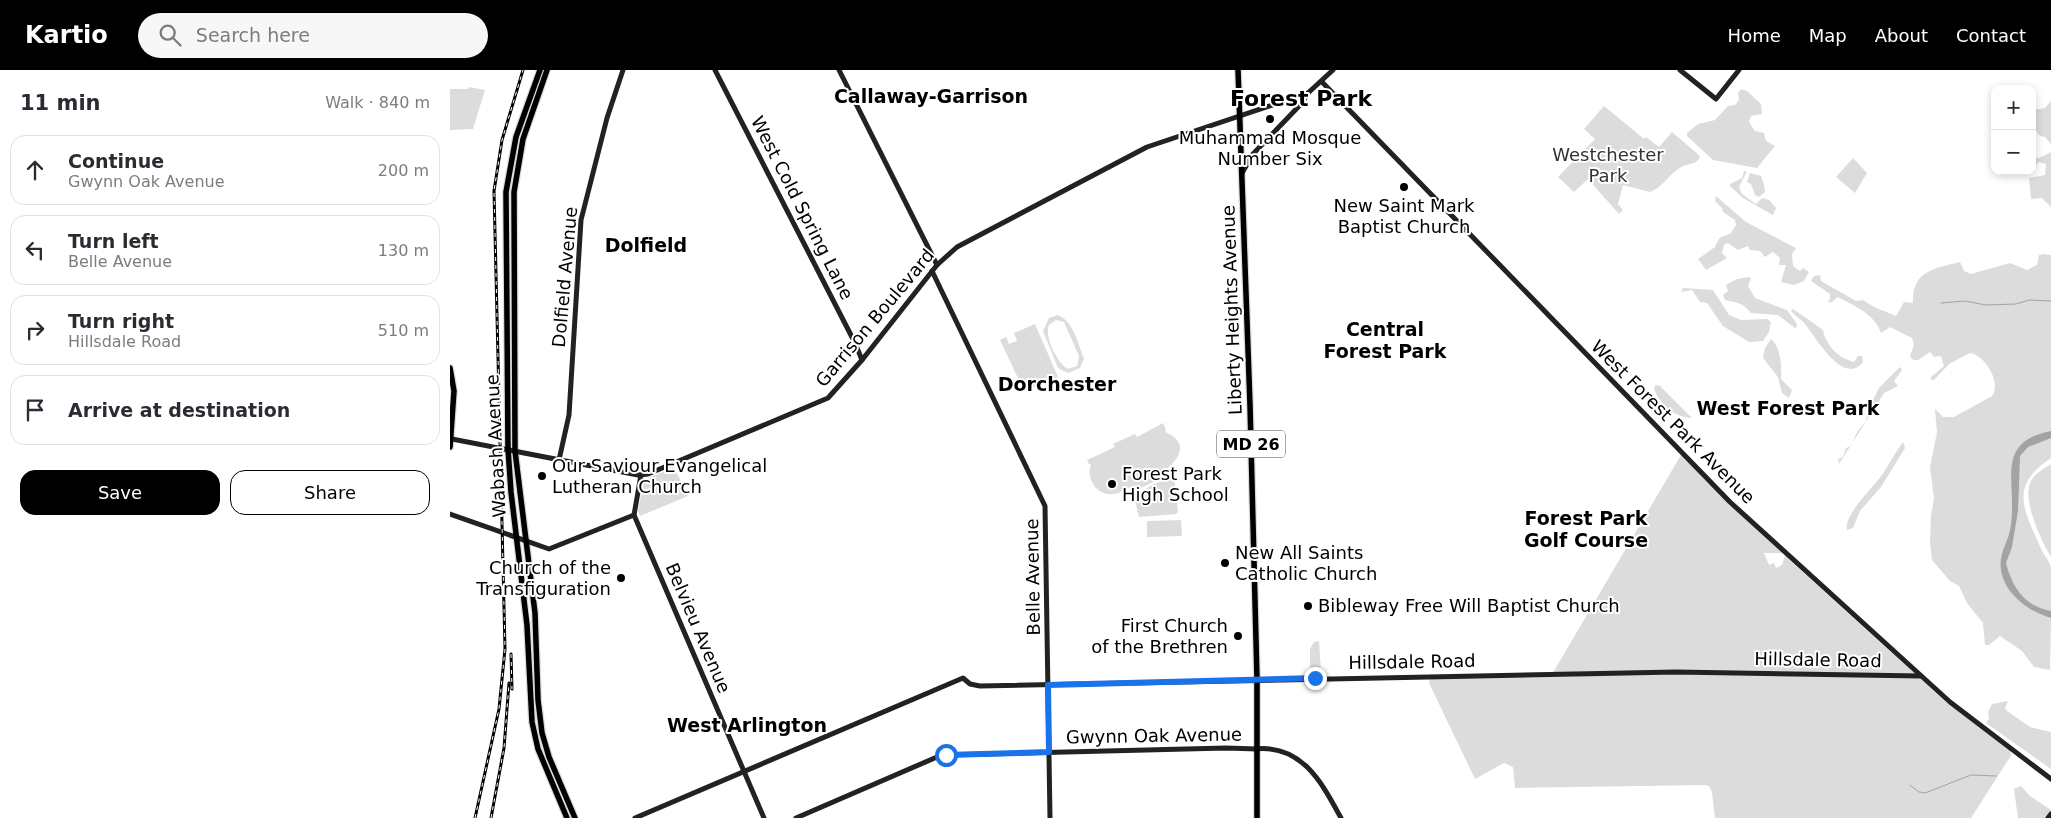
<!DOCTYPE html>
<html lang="en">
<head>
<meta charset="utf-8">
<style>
  :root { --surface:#fff; --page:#f7f7f7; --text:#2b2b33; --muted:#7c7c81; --line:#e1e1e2; --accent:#000 }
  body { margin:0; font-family:"DejaVu Sans",sans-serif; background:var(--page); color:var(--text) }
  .controls { position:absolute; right:15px; top:15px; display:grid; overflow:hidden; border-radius:10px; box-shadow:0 2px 8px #0003 }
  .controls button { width:45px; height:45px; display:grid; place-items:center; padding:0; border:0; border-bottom:1px solid var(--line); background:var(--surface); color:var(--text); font:25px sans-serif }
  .stop { position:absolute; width:15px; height:15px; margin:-11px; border:4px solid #1a73e8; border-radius:50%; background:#fff }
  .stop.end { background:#1a73e8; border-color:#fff; box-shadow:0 1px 5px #0008 }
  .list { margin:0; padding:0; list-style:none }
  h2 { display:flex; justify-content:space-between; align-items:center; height:65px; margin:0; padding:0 20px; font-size:21px }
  h2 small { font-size:16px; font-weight:400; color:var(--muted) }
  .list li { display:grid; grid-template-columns:32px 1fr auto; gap:15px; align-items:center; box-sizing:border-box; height:70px; margin:0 10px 10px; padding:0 10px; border:1px solid var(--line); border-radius:15px }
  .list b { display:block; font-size:19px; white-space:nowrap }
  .list p { margin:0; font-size:16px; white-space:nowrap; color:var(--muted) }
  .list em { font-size:16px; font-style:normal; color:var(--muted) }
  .actions { display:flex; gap:10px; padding:15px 20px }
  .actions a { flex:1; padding:11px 0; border:1px solid var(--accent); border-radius:15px; text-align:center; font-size:18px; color:var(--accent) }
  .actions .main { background:var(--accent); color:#fff }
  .icon { flex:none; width:28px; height:28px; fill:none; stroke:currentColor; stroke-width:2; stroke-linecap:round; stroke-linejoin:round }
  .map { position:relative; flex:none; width:1601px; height:748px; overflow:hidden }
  header { display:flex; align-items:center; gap:30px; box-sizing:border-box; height:70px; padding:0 25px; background:var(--accent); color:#fff }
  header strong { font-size:24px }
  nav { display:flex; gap:28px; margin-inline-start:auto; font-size:18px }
  .search { width:350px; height:45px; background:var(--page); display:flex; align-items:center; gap:12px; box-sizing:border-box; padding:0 18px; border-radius:28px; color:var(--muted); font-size:19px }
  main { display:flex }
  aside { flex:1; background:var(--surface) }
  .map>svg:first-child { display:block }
</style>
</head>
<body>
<header>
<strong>Kartio</strong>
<div class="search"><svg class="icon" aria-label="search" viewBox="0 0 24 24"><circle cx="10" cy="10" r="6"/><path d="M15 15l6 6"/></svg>Search here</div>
<nav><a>Home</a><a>Map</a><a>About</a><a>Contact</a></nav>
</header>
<main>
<aside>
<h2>11 min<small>Walk · 840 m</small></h2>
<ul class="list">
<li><svg class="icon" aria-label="ahead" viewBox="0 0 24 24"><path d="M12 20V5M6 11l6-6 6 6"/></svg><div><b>Continue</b><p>Gwynn Oak Avenue</p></div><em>200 m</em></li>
<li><svg class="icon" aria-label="left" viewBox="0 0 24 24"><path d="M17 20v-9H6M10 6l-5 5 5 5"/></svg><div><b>Turn left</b><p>Belle Avenue</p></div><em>130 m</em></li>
<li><svg class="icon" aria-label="right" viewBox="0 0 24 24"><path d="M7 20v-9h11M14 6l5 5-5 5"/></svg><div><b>Turn right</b><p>Hillsdale Road</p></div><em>510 m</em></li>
<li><svg class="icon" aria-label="arrive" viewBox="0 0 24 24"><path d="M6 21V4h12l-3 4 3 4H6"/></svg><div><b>Arrive at destination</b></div></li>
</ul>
<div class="actions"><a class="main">Save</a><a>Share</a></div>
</aside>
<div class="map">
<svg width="1601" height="748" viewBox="0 0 1601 748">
  <rect width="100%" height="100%" fill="#fff"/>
  <g fill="#dcdcdc" fill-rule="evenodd">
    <path d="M19 17 35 20 23 59 0 60V19H18Z"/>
    <path d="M1291 19 1297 21 1311 34 1312 44 1301 46 1299 52 1305 61 1314 63 1316 71 1325 76 1307 98 1263 90 1237 66V63L1248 54 1265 50 1278 36 1285 35 1289 30 1288 23Z"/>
    <path d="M1601 31V74L1595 67 1590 66 1586 61H1582V40L1595 38Z"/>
    <path d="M1154 36 1194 69 1196 67 1209 77 1222 62 1250 86C1248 95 1238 93 1231 97 1219 104 1212 118 1200 122L1173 115 1168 134 1173 140 1169 144 1138 109 1124 122 1108 107 1145 69 1134 59Z"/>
    <path d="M1601 82V137L1592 128 1581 129 1579 108 1595 105 1596 94 1589 92 1582 99V87L1589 88Z"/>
    <path d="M1403 88 1417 103 1405 123 1386 107Z"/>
    <path d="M1294 101H1296V103L1289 117 1292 124 1306 134 1312 128 1319 130 1326 138 1323 145 1293 128 1280 116V114L1292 108Z"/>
    <path d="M1300 103 1311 106C1313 111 1315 118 1315 122L1309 127 1305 125 1301 114 1297 112Z"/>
    <path d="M1266 126 1296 152 1346 178 1342 184 1343 196 1350 201 1353 198 1359 202 1354 211 1344 215 1331 212 1336 195H1329L1330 188 1323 182 1315 187 1310 181 1300 180 1298 176 1288 180 1278 173 1274 175 1272 183 1277 188 1256 200 1248 189 1265 177C1271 164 1269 169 1281 163L1286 155 1285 150 1273 142 1272 138 1265 131Z"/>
    <path d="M1593 184 1601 185V388C1557 417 1575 441 1592 481 1595 486 1600 492 1601 498 1601 512 1601 529 1601 544H1590L1601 548 1600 600 1584 597 1572 581 1550 566 1539 575H1535L1533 553 1517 533 1509 516 1500 511 1482 490 1480 472 1481 445 1484 429 1480 397 1487 362 1485 339 1493 347H1504L1542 326C1552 313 1535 285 1520 283L1499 294 1484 310H1481V307L1494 296 1491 286 1484 287 1480 282 1468 290H1463L1460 286 1464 275 1462 268 1440 257 1431 263C1425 244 1404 236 1388 227L1382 232H1378L1380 229V224L1361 211 1364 206 1370 205 1371 211 1406 231 1413 230 1424 237 1446 246 1454 232 1463 233C1462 200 1484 199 1510 192L1514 201 1521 204 1560 193 1577 200 1587 195 1589 185Z"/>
    <path d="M1299 207 1301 209 1298 216 1305 228 1337 240 1347 254 1346 259 1328 245 1301 243C1292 232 1287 233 1275 230L1273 225 1278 221 1276 215 1287 209Z"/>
    <path d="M1233 218 1263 220 1279 245 1291 250 1317 249 1321 252 1319 262 1313 271 1299 272 1273 256 1257 233 1250 232 1242 220 1231 222Z"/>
    <path d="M1343 239 1373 260C1376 275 1388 288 1404 292L1408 286H1412L1413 292C1393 317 1365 266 1355 254 1351 249 1345 246 1341 241Z"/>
    <path d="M608 245C624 252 628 274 634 289L630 298 618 303 608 298 593 261 599 248ZM606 250 614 252 629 286 627 296 618 299C607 293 594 266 599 255Z"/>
    <path d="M585 254 608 307 574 321 550 270 556 267 559 274 567 271 564 263Z"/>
    <path d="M1321 269C1331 277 1332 298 1331 309L1342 320 1339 328 1332 323 1328 307 1313 288 1315 278Z"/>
    <path d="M1450 297 1452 300 1444 311 1448 316 1434 323 1389 394 1388 389 1393 387 1396 378 1401 376 1407 362 1416 351 1418 340 1429 318Z"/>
    <path d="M1206 315 1210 316 1242 348C1225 348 1209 334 1204 318Z"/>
    <path d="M713 353 716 360 715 362C745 374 724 398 704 406L706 411 684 421 682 416C676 419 669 424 663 424 646 426 636 408 641 394H639L637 390 665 377 663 374 685 364 687 367Z"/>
    <path d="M1453 372 1455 378 1431 417 1410 441 1403 458 1397 460C1393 446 1423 417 1432 405 1439 394 1445 383 1453 372Z"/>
    <path d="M1231 385 1333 483H1314L1319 495 1324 493 1326 498 1332 495 1335 486 1496 632 1561 681 1560 683 1562 684 1521 748H1265L1262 722 1259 716 1256 715 1065 718 1063 697 1054 693 1025 709 979 613 980 609 1101 606Z"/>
    <path d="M1601 394V487C1591 471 1570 426 1582 409 1587 402 1595 398 1601 394Z"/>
    <path d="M224 397 238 426 190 446 188 441 194 410Z"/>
    <path d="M724 407 728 442 726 444 689 447 684 426 704 414Z"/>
    <path d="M731 450 732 466 697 467V451Z"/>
    <path d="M869 571 871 602H860V579L864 572Z"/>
    <path d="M1558 631 1555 638 1557 641 1580 657 1601 662V699L1536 653 1539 649 1538 642 1542 634Z"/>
    <path d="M1571 716 1580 726 1601 740 1596 748H1568L1564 719Z"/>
  </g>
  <path fill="#a3a3a3" d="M1601 361V368L1578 377 1570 386 1568 441 1562 477 1556 493C1562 517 1575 537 1601 541V548C1576 541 1547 518 1551 489 1552 480 1557 472 1559 464 1561 457 1562 448 1562 441 1563 403 1550 371 1601 361Z"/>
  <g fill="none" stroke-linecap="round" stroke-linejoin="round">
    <g stroke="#a3a3a3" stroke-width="1">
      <path d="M1491 233 1515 231 1536 235 1566 234 1579 230 1601 231"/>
      <path d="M1460 715 1469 722 1475 723 1521 705 1546 706"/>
    </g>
    <defs>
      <g id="primary">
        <path d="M90 0 66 67 56 122 58 379 61 422 77 555 82 652 88 679 117 748"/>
        <path d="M97 0 73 69 64 122 65 381 85 543 88 630 92 663 99 687 125 748"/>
        <path d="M788 0 800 335 807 609V748"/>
        <path d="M0 298 4 321 0 377"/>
      </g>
    </defs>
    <use href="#primary" stroke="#dbdbdb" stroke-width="8"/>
    <g stroke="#222" stroke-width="5">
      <path d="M265 0 405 273 412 290"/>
      <path d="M389 0 487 195"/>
      <path d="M1230 0 1266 29 1289 0"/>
      <path d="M872 12 1280 432 1500 632 1601 709"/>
      <path d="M792 103 803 84 852 33 858 23"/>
      <path d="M482 201 595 436 600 748"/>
      <path d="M2 369 188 405 198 404 378 328 412 290 487 195 507 177 697 77 858 23 883 0"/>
      <path d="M109 390 119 345 131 150 157 48 173 0"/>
      <path d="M191 405 184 445 314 748"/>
      <path d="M0 444 99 479 184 445"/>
      <path d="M805 679C852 674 872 713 891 748"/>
      <path d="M185 748 513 608 520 614 530 616 1226 602 1471 606"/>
      <path d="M346 748 487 687 496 685 776 678 807 679"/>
      <path d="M1598 748 1601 744"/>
    </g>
    <use href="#primary" stroke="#000" stroke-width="5.5"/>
    <defs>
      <g id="rail">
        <path d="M61 584 62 619"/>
        <path d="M25 748 49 639 55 579 44 121 52 70 73 0"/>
        <path d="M41 748 54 678 59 613"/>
      </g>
    </defs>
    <use href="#rail" stroke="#000" stroke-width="3"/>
    <use href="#rail" stroke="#fff" stroke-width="1" stroke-dasharray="4" stroke-linecap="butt"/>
  </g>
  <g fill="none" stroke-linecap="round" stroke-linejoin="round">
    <path stroke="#1a73e8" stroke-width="6" d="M496 685 599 682 598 615 865 608"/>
  </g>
  <g fill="#000" stroke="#fff" stroke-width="2">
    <circle cx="820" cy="49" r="5"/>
    <circle cx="954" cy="117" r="5"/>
    <circle cx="92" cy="406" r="5"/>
    <circle cx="662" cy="414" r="5"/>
    <circle cx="775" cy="493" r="5"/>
    <circle cx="171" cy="508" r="5"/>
    <circle cx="858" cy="536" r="5"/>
    <circle cx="788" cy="566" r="5"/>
  </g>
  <g text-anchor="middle" stroke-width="4" stroke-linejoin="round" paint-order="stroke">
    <rect fill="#fff" stroke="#4c4c4c" stroke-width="1" x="767" y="360.5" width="68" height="27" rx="4"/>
    <g font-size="16" font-weight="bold" fill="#000">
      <text x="801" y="380">MD 26</text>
    </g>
    <g font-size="18" fill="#000" stroke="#fff" text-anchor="start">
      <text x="820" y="74" text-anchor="middle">Muhammad Mosque<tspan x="820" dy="21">Number Six</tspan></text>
      <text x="954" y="142" text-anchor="middle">New Saint Mark<tspan x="954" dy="21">Baptist Church</tspan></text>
      <text x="102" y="402">Our Saviour Evangelical<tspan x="102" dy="21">Lutheran Church</tspan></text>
      <text x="672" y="410">Forest Park<tspan x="672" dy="21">High School</tspan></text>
      <text x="785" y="489">New All Saints<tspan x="785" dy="21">Catholic Church</tspan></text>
      <text x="161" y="504" text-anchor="end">Church of the<tspan x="161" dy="21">Transfiguration</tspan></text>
      <text x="868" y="542">Bibleway Free Will Baptist Church</text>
      <text x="778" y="562" text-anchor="end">First Church<tspan x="778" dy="21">of the Brethren</tspan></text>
    </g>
    <g font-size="18" fill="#333" stroke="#fff">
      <text x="1158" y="91">Westchester<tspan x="1158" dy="21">Park</tspan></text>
    </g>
    <g font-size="18" fill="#000" stroke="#fff">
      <text transform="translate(352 138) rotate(63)" y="6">West Cold Spring Lane</text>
      <text transform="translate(115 207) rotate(-85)" y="6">Dolfield Avenue</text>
      <text transform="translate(782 240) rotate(-92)" y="6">Liberty Heights Avenue</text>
      <text transform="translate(425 248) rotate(-50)" y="6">Garrison Boulevard</text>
      <text transform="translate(1223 352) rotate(45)" y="6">West Forest Park Avenue</text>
      <text transform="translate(46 376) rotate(-93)" y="6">Wabash Avenue</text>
      <text transform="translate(583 507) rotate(-91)" y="6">Belle Avenue</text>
      <text transform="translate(248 558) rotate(67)" y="6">Belvieu Avenue</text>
      <text transform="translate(1368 590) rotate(1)" y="6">Hillsdale Road</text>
      <text transform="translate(962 592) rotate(-1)" y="6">Hillsdale Road</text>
      <text transform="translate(704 666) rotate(-1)" y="6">Gwynn Oak Avenue</text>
    </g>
    <g font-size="19" font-weight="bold" fill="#000" stroke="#fff">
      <text x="481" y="33">Callaway-Garrison</text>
      <text x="196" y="182">Dolfield</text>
      <text x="935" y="266">Central<tspan x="935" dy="22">Forest Park</tspan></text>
      <text x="607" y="321">Dorchester</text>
      <text x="1338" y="345">West Forest Park</text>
      <text x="1136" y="455">Forest Park<tspan x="1136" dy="22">Golf Course</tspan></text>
      <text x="297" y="662">West Arlington</text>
    </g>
    <g font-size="22" font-weight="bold" fill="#000" stroke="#fff">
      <text x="851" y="36">Forest Park</text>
    </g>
  </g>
</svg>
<div class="controls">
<button>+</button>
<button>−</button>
</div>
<div class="stop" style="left:496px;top:685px"></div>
<div class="stop end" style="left:865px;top:608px"></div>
</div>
</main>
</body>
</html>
